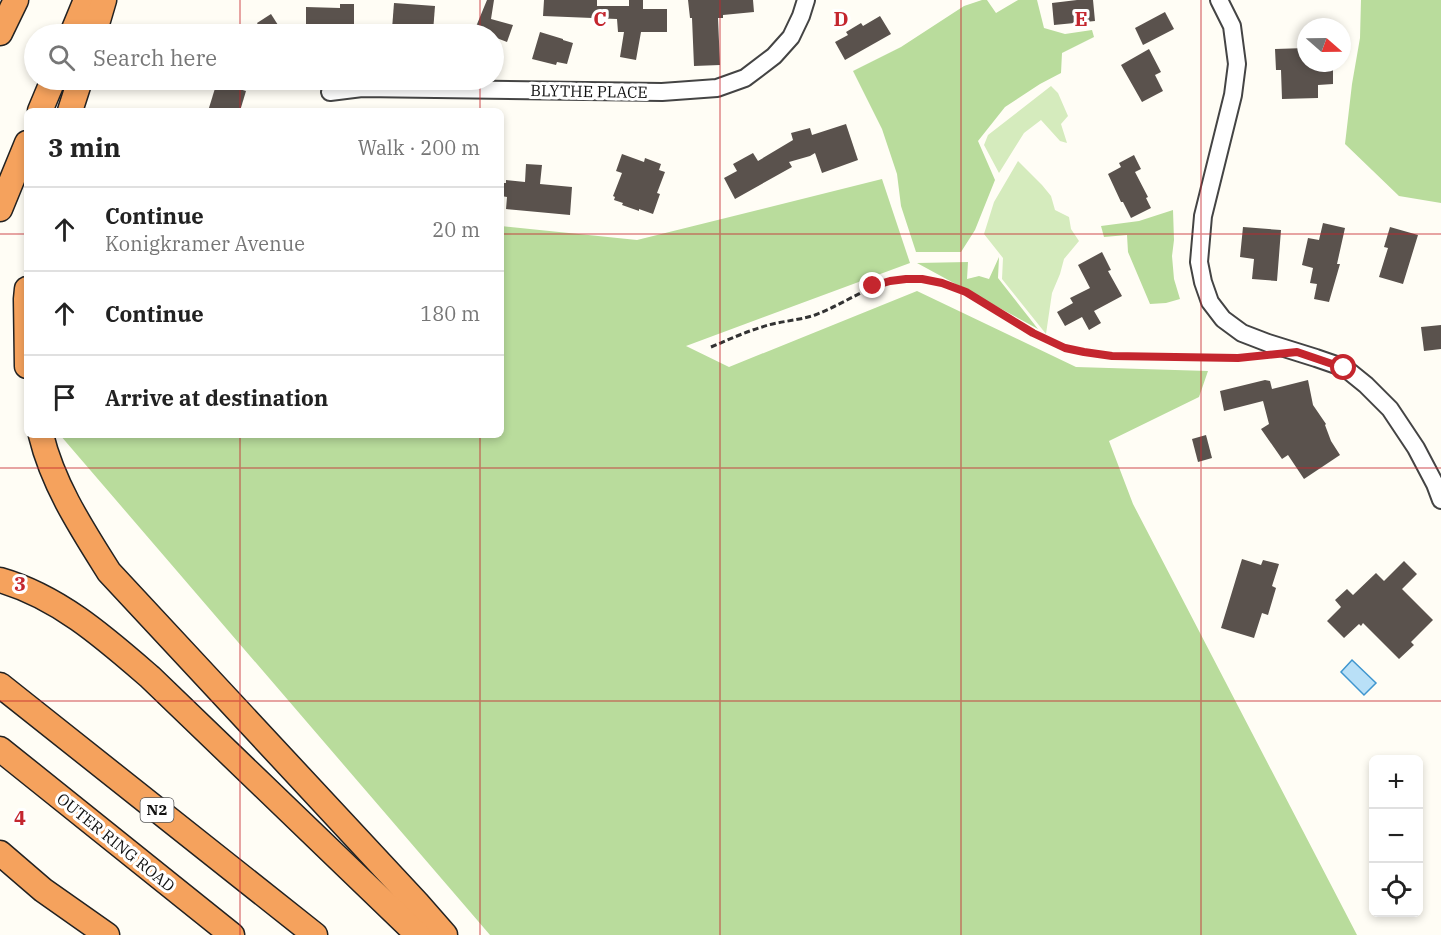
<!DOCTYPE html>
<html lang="en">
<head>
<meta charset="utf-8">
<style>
  :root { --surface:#fff; --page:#f6f6f6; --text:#222; --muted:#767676; --line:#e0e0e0 }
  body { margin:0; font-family:"IBM Plex Serif",serif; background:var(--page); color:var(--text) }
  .controls { position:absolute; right:18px; bottom:18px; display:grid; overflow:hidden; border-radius:9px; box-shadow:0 3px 9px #0003 }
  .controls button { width:54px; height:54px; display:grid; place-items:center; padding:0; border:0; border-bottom:2px solid var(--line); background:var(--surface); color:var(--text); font:30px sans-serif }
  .compass { position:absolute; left:1297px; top:18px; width:54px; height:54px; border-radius:50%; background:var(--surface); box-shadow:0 3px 9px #0003; rotate:110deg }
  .stop { position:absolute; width:18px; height:18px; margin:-14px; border:4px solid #c4262e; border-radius:50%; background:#fff }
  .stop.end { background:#c4262e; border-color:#fff; box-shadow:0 2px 6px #0008 }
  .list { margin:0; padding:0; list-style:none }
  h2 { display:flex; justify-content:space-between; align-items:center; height:78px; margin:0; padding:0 24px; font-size:26px }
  h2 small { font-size:20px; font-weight:400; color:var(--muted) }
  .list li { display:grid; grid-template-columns:39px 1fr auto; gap:18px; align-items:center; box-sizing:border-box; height:84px; padding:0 24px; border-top:2px solid var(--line) }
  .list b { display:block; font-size:22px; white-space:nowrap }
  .list p { margin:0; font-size:20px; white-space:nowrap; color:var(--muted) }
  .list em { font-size:20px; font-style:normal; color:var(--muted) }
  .icon { flex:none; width:33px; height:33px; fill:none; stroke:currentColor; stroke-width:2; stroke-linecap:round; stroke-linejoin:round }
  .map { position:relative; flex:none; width:1441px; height:935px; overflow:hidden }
  .search { position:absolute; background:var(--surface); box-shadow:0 3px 9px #0003; left:24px; top:24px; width:480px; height:66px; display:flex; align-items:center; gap:15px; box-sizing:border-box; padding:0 21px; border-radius:33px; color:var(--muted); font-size:22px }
  .panel { position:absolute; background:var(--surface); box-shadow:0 3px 9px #0003; left:24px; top:108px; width:480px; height:330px; border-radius:9px }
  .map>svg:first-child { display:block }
</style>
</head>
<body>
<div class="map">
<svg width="1441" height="935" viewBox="0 0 1441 935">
  <rect width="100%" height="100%" fill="#fffdf5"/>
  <g fill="#d5ebbd">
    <path d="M1051 86 1058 93 1068 116 1061 124 1067 143 1060 141 1041 120 1024 133 999 173 984 145 988 135Z"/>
    <path d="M1018 161 1042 185 1051 196 1055 210 1069 217 1071 229 1079 241 1064 259 1060 274 1052 293 1046 334 1002 279 1003 258 984 234 994 202Z"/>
  </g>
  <g fill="#b9dc9c">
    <path d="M982 0H987L996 13 1018 0H1037L1044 28 1065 34 1092 30 1094 37 1062 53 1061 73 1040 84 1005 107 978 141 995 180 975 230 961 252H916L901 206 897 174 882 129 853 71 901 47 964 6Z"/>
    <path d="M1361 0H1441V203L1399 196 1345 144 1352 84 1360 38Z"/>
    <path d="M882 179 910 263 686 346 729 367 917 291 1076 367 1208 371 1199 397 1109 441 1133 504 1357 935H490L60 435H501V226L637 240Z"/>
    <path d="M1173 210 1174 240 1172 256 1174 279 1180 299 1166 303 1150 304 1128 252 1127 235 1104 237 1101 226 1139 221Z"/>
    <path d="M999 257 998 278 1038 329 917 263 968 262 967 279 979 276 989 279Z"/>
  </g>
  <path fill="#b9e0f7" stroke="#3f96cf" stroke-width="1.5" d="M1352 660 1376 683 1364 695 1341 672Z"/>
  <g fill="#5a524d">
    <path d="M487 0H494L491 19 513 25 507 42 494 37V34H477L479 30 475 29Z"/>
    <path d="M544 0H597V6H629V0H643V9H667V32H641L636 60 620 57 624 32H618L617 19 543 16Z"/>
    <path d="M688 0H753L754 12 723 15V18H718L720 65 694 66 692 18H690Z"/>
    <path d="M1077 0H1093L1095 21 1054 25 1052 3Z"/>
    <path d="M394 3 435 6 433 32 392 29Z"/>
    <path d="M340 4H354V34H337V32L314 31V26H306V7L340 8Z"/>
    <path d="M1165 12 1174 29 1143 45 1135 28Z"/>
    <path d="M271 14 278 25 263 34 257 23Z"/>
    <path d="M880 16 891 34 845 60 835 42 848 35 846 32 861 23 863 26Z"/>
    <path d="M540 32 563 39V40L573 43 567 64 557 62 556 65 532 59Z"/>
    <path d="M1306 48V63H1333V84L1318 85V98L1282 99 1281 70H1276L1275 49Z"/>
    <path d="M1149 49 1161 72 1155 75 1163 91 1142 102 1121 65Z"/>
    <path d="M217 82 246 91 240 111H208Z"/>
    <path d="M846 124 858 160 822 173 815 153 810 156 789 162 792 167 735 199 724 178 737 171 733 164 753 153 758 161 793 140 791 133 810 128 812 135Z"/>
    <path d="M622 154 644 162 645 158 661 164 659 170 665 172 657 193 660 194 653 214 639 209V211L622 205 623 203 614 200 615 197 613 196 622 173 616 171Z"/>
    <path d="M1134 155 1141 169 1135 172 1148 197 1146 198 1151 208 1131 218 1123 202H1121L1108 174 1121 167 1119 163Z"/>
    <path d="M526 164 542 165 540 184 572 187 570 215 506 209 507 197 501 196 503 183H506V180L525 182Z"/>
    <path d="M1323 223 1345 228 1337 264H1340L1329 302 1314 299 1317 284 1310 283 1313 268 1302 265 1308 238 1319 240Z"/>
    <path d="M1243 227 1281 230 1277 281 1252 279 1254 259 1240 257Z"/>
    <path d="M1390 227 1418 235 1403 284 1379 277 1388 248 1384 247Z"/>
    <path d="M1102 252 1111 270 1108 271 1122 296 1094 311 1101 323 1089 330 1082 317 1065 326 1057 312 1073 303 1070 298 1090 288 1078 265Z"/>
    <path d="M1441 325V349L1424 351 1421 327Z"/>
    <path d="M1265 380 1270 381 1272 389 1308 380 1313 405 1326 424 1325 425 1331 441 1340 455 1304 479 1288 455 1282 459 1261 429 1269 424 1263 401 1224 411 1220 391Z"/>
    <path d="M1206 435 1212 458 1198 462 1192 439Z"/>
    <path d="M1242 559 1261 565 1263 560 1279 564 1272 586 1276 588 1268 615 1262 613 1254 638 1221 628Z"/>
    <path d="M1404 561 1417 574 1402 589 1433 620 1411 642 1414 645 1399 659 1363 623 1361 626 1359 624 1344 638 1327 621 1341 607 1335 600 1347 589 1353 595 1376 573 1384 581Z"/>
  </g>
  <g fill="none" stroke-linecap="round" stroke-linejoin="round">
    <defs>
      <g id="minor">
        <path d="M1219 0 1232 26 1237 64 1233 95 1203 216 1199 262 1203 282 1210 302 1223 319 1242 333 1268 343 1316 358 1345 368 1366 385 1390 409 1416 448 1435 484 1441 500"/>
        <path d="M330 92 362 88 662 92 717 88 745 78 774 56 791 37 801 16 806 0"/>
      </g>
      <g id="highway">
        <path d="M0 33 16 0"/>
        <path d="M72 34 86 0"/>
        <path d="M94 34 104 0"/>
        <path d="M40 111 53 80"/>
        <path d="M70 111 80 80"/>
        <path d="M0 209 27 143"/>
        <path d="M27 289 26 299 27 366"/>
        <path d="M41 435C53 485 82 529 109 572L417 903 445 935"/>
        <path d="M0 580C59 597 105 638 150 677L418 935"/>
        <path d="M0 685 315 935"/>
        <path d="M0 749 232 935"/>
        <path d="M0 853 43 890 107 935"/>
      </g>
    </defs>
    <use href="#minor" stroke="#444" stroke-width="20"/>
    <use href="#highway" stroke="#222" stroke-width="27"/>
    <path stroke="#333" stroke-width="3" stroke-dasharray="6 3" stroke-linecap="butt" d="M711 347C728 340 745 332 762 327 779 321 797 321 815 315 852 301 878 276 920 279 976 283 1015 332 1067 348 1094 357 1124 356 1152 357 1181 357 1210 358 1238 358L1256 356"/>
    <use href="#minor" stroke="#fff" stroke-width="16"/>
    <use href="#highway" stroke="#f5a25d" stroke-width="24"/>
  </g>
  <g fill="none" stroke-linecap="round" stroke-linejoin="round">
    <path stroke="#c4262e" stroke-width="8" d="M873 286 890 281 906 279H922L942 283 966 292 1033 333 1065 348 1084 352 1112 356 1238 358 1297 352 1344 368"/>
  </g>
  <path fill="none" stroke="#c4262e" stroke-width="1.5" stroke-opacity="0.55" d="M240 0V34M480 0V34M720 0V935M961 0V935M1201 0V935M240 80V111M480 80V111M0 234H27M501 234H1441M240 435V935M480 435V935M0 468H1441M0 701H1441"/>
  <g text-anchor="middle" stroke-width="6" stroke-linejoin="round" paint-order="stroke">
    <rect fill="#fff" stroke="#585858" stroke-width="1.5" x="140.5" y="798" width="33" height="24" rx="4.5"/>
    <g font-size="15" font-weight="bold" fill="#111">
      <text x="157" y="815">N2</text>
    </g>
    <g font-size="16" fill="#111" stroke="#fff">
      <text transform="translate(589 91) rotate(1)" y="6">BLYTHE PLACE</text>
      <text transform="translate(116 842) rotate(39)" y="6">OUTER RING ROAD</text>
    </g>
  </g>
  <g font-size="20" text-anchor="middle" font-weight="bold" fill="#c4262e" stroke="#fff" stroke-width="6" stroke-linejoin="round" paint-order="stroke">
    <text x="600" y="26">C</text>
    <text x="841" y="26">D</text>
    <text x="1081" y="26">E</text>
    <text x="20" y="591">3</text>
    <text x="20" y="825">4</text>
  </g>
</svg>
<div class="controls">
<button>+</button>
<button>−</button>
<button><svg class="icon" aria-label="locate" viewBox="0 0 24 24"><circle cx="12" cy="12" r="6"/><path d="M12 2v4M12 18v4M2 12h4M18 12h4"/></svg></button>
</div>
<svg class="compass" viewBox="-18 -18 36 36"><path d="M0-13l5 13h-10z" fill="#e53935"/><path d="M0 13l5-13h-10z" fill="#767676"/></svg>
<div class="stop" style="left:1344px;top:368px"></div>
<div class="stop end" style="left:873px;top:286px"></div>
<div class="search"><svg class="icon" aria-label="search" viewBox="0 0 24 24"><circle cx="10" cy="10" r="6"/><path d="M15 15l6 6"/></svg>Search here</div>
<section class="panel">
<h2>3 min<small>Walk · 200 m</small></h2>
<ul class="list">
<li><svg class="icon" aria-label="ahead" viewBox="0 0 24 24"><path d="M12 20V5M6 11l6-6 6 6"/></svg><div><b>Continue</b><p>Konigkramer Avenue</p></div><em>20 m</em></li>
<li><svg class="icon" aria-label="ahead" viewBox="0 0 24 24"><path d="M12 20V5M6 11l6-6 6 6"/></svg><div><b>Continue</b></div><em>180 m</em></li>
<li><svg class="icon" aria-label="arrive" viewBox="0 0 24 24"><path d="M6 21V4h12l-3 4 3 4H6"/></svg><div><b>Arrive at destination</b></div></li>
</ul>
</section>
</div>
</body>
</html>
